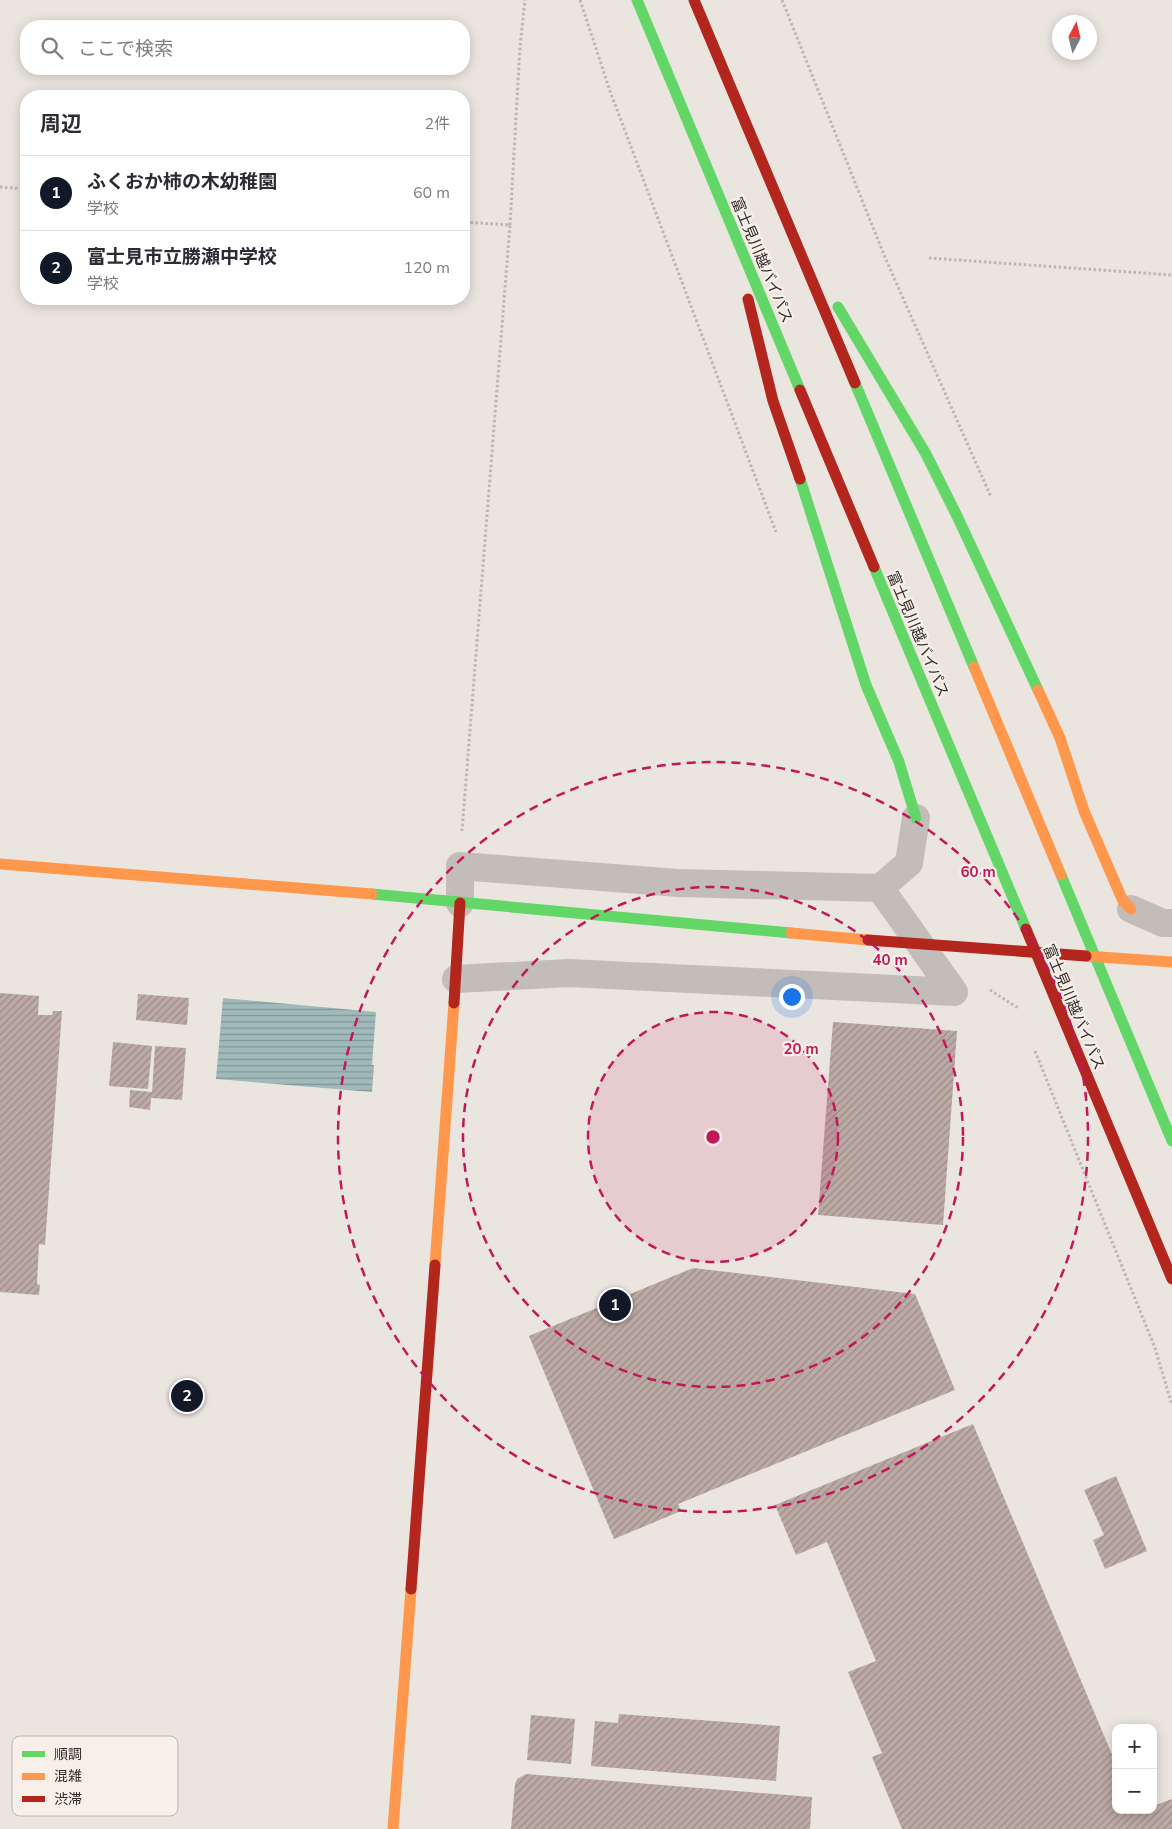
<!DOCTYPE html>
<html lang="ja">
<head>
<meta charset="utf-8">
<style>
  :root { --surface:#fff; --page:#f2f2f3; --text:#2b2b33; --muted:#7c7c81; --line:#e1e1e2; --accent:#111827 }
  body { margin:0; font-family:"Nunito Sans","Noto Sans JP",sans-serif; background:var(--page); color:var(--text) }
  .controls { position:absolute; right:15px; bottom:15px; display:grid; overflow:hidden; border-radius:10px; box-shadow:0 2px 12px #0003 }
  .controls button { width:45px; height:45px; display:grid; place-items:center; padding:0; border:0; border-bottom:1px solid var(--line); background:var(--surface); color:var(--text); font:25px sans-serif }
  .compass { position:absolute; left:1052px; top:15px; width:45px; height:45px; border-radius:50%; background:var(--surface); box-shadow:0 2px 12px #0003; rotate:7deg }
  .you { position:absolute; left:791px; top:996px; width:18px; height:18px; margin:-12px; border:4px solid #fff; border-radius:50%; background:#1a73e8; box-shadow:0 0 0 8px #1a73e833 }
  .badge { display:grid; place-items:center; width:32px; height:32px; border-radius:50%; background:var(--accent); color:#fff; font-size:16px; font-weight:700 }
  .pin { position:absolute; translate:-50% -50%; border:2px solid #fff; box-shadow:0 1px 5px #0006 }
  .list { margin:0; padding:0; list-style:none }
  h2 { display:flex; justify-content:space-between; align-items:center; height:65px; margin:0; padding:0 20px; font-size:21px }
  h2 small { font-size:16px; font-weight:400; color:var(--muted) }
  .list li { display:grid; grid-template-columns:32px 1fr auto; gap:15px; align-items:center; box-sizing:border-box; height:75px; padding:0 20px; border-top:1px solid var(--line) }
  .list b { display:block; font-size:19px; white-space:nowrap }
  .list p { margin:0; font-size:16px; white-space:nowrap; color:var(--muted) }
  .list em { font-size:16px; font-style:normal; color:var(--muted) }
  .icon { flex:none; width:28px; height:28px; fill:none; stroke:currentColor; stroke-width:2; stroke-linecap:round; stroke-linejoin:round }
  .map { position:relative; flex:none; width:1172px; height:1829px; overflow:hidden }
  .search { position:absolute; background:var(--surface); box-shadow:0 2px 12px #0003; left:20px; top:20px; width:450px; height:55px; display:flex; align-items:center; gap:12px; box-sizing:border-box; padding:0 18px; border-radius:20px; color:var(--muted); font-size:19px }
  .panel { position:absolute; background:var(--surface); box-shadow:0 2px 12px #0003; left:20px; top:90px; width:450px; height:215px; border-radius:20px }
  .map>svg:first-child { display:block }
</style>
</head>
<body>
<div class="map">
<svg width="1172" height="1829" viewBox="0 0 1172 1829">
  <defs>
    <pattern id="water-rules" width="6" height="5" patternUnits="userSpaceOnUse" patternTransform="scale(1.25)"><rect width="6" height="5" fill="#9fbab9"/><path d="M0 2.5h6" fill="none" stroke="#829796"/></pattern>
    <pattern id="building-hatch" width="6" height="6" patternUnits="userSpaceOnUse" patternTransform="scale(1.25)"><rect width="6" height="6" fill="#bdaaa4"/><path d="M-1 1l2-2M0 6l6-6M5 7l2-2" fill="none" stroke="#9a8b86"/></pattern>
  </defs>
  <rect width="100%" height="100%" fill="#ebe5e0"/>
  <path fill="url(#water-rules)" d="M223 998 376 1012 372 1065H374L372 1092 216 1079Z"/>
  <g fill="url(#building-hatch)">
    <path d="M0 993 39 996 38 1015H52L53 1011H62L45 1245 39 1244 37 1284 40 1285 39 1295 0 1292Z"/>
    <path d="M138 994 189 998 187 1025 136 1020Z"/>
    <path d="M833 1022 957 1031 943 1225 818 1215Z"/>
    <path d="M113 1042 152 1046 148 1089 109 1086Z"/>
    <path d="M155 1046 186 1048 182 1100 151 1098 150 1110 129 1107 130 1090 152 1092Z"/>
    <path d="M693 1268 915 1294 955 1390 678 1504 681 1511 614 1539 529 1336Z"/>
    <path d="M973 1424 1116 1764V1810H1153V1798L1156 1805 1172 1799V1829H902L872 1757 882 1753 848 1672 876 1661 827 1542 796 1555 775 1505Z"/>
    <path d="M1116 1476 1147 1551 1105 1569 1093 1540 1104 1535 1084 1490Z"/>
    <path d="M619 1714 780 1726 776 1781 591 1766 595 1721 618 1723Z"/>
    <path d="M531 1715 575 1719 571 1764 527 1760Z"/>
    <path d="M526 1774 812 1797 810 1829H511L515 1784 517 1779Z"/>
  </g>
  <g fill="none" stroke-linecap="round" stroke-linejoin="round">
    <g stroke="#bcb6b2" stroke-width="3" stroke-dasharray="2.5 2.5" stroke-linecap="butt">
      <path d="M580 0 610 91 776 532"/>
      <path d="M782 0 884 255 991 497"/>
      <path d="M0 187 26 189"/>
      <path d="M510 225 520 46 525 0"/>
      <path d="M929 258 1172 275"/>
      <path d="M462 831 510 225 464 222"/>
      <path d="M990 990 1018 1008"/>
      <path d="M1035 1051 1155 1348 1172 1405"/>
    </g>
    <g stroke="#c3bdb9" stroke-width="28">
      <path d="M460 903V866L678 883 880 888 909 863 916 818"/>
      <path d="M1131 909 1163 923H1172"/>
      <path d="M456 979 569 973 954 992 880 888"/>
    </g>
    <g stroke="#63d668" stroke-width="11">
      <path d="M637 0 800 390"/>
      <path d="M838 307 926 454 958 518 1038 690"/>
      <path d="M855 383 974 667"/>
      <path d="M800 479 866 685 899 762 916 818"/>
      <path d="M874 567 1026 929"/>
      <path d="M1061 875 1172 1141"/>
      <path d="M372 894 791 933"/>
    </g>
    <g stroke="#ff974d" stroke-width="11">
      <path d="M974 667 1061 875"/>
      <path d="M1038 690 1060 738 1084 811 1123 901 1131 909"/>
      <path d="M0 864 372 894"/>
      <path d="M791 933 868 940"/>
      <path d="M435 1265 454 1003"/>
      <path d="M393 1829 411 1589"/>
    </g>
    <g stroke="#b3261e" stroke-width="11">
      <path d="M694 0 855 383"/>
      <path d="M748 299 773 401 800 479"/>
      <path d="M800 390 874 567"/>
      <path d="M1026 929 1172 1279"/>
      <path d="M454 1003 460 903"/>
      <path d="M411 1589 435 1265"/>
    </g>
    <path stroke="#ff974d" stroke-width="11" d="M1086 956 1172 962"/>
    <path stroke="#b3261e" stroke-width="11" d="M868 940 1086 956"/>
  </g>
  <circle cx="713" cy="1137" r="125" fill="#c2185b" fill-opacity=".12"/>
  <g fill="none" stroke="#c2185b" stroke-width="2.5" stroke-dasharray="9 6">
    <circle cx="713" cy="1137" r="125"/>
    <circle cx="713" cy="1137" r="250"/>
    <circle cx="713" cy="1137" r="375"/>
  </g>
  <g text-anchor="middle" stroke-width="4.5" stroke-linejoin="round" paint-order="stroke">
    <g font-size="15" fill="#332b28" stroke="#f7efe8">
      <text transform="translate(762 260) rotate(67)" y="5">富士見川越バイパス</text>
      <text transform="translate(918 634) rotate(67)" y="5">富士見川越バイパス</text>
      <text transform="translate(1074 1007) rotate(67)" y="5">富士見川越バイパス</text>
    </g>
  </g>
  <rect x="12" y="1736" width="166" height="80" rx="8" fill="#f7efe8" stroke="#bcb4ae" stroke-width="1"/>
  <rect x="22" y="1751" width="23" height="6" fill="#63d668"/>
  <rect x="22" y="1773" width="23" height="7" fill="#ff974d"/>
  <rect x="22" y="1796" width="23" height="6" fill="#b3261e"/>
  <g font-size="14" fill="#332b28">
    <text x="54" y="1759">順調</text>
    <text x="54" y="1781">混雑</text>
    <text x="54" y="1804">渋滞</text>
  </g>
  <circle cx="713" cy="1137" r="8" fill="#c2185b" stroke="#f7efe8" stroke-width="2.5"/>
  <g font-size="15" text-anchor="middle" font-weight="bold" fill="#c2185b" stroke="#f7efe8" stroke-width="4.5" stroke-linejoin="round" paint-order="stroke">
    <text x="978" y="877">60 m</text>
    <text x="890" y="965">40 m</text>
    <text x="801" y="1054">20 m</text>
  </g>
</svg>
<div class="controls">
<button>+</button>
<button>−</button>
</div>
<svg class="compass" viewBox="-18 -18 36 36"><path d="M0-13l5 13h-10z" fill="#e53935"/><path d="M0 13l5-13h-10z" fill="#7c7c81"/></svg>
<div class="you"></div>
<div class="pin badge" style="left:615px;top:1305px">1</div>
<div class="pin badge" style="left:187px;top:1396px">2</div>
<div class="search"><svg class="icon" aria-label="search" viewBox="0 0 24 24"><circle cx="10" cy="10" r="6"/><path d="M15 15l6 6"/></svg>ここで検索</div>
<section class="panel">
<h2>周辺<small>2件</small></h2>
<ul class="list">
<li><span class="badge">1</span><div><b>ふくおか柿の木幼稚園</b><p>学校</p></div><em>60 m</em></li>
<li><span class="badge">2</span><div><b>富士見市立勝瀬中学校</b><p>学校</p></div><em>120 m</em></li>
</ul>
</section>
</div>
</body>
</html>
